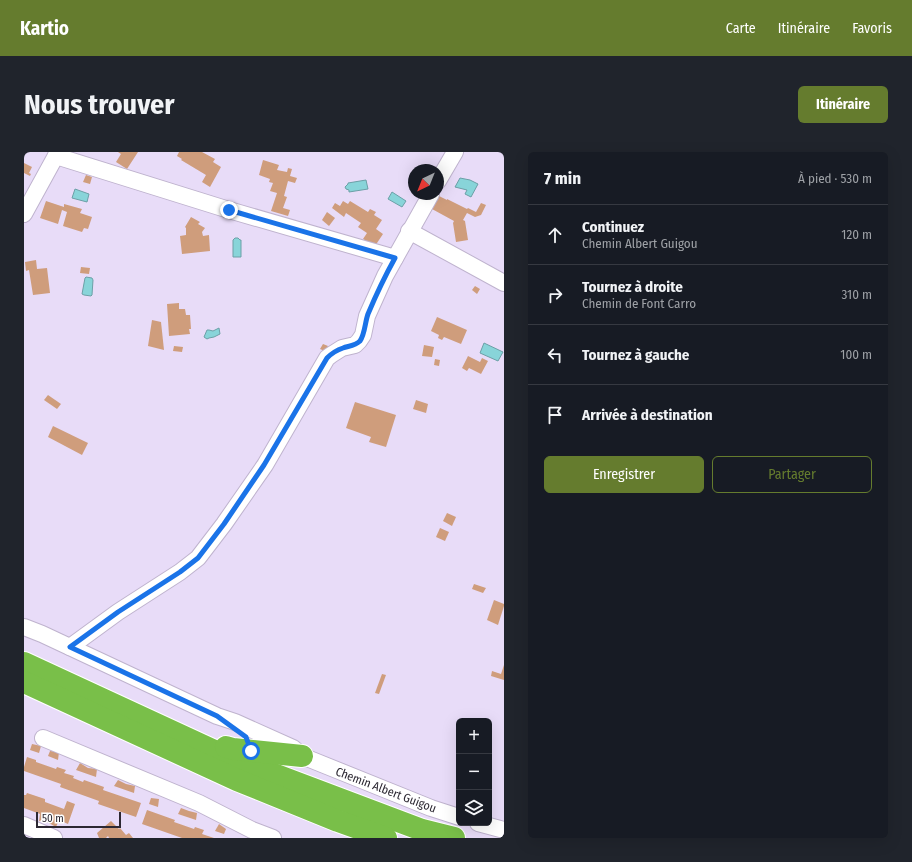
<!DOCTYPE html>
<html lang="fr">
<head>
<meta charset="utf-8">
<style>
  :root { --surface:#171b24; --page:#20242c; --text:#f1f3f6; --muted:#9ea1a6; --line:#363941; --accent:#657c2e }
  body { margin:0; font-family:"Fira Sans Condensed",sans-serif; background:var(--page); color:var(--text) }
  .controls { position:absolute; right:12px; bottom:12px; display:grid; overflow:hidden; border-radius:6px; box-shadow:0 4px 16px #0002 }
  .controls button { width:36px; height:36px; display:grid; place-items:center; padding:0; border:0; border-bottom:1px solid var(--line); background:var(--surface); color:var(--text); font:20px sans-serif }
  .compass { position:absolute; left:384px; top:12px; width:36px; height:36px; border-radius:50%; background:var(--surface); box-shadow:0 4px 16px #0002; rotate:223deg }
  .scale { position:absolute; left:12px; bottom:10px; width:85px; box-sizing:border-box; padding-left:4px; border:2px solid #2c2832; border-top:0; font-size:11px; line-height:14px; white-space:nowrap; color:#2c2832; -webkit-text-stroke:3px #fff; paint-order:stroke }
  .stop { position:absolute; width:12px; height:12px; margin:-9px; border:3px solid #1a73e8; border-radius:50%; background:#fff }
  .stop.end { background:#1a73e8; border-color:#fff; box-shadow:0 1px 4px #0008 }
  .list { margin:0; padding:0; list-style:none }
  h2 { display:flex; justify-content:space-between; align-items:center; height:52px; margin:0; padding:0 16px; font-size:17px }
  h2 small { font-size:13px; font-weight:400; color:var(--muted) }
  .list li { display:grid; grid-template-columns:26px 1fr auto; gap:12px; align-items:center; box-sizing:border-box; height:60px; padding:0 16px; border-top:1px solid var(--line) }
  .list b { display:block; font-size:15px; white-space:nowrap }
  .list p { margin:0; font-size:13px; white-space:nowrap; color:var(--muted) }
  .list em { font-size:13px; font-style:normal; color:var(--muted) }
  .actions { display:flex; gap:8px; padding:12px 16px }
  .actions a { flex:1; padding:9px 0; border:1px solid var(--accent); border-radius:6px; text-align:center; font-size:14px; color:var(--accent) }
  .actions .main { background:var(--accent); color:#fff }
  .icon { flex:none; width:22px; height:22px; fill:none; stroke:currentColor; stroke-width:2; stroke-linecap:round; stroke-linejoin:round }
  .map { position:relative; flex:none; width:480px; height:686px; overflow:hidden; border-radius:6px }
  header { display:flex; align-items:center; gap:24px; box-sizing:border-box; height:56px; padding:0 20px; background:var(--accent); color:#fff }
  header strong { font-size:19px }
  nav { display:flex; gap:22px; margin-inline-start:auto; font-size:14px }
  .intro { display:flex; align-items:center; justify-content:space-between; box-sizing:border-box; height:96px; padding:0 24px }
  h1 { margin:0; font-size:28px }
  .button { padding:10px 18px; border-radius:6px; background:var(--accent); color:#fff; font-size:14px; font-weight:700 }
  main { display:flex; gap:24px; padding:0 24px }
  aside { flex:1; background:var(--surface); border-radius:6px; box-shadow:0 4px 16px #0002 }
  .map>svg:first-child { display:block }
</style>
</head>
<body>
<header>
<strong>Kartio</strong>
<nav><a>Carte</a><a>Itinéraire</a><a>Favoris</a></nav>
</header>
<div class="intro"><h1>Nous trouver</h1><a class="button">Itinéraire</a></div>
<main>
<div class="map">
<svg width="480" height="686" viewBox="0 0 480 686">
  <rect width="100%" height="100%" fill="#e8dcf8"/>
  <g fill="#88d4d9" stroke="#6ca0a7">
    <path d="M436 26 446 28 454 32 447 45 441 42 443 38 431 35Z"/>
    <path d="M342 28 344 37 325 40V38L322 37 321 35 324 32V31Z"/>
    <path d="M51 37 65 42 63 50 48 46Z"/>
    <path d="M368 40 382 49 378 55 364 47Z"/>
    <path d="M211 86H214L216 88H217V105H209V88Z"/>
    <path d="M62 125 68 126 69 128 68 143 67 144 60 143 58 142 61 126Z"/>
    <path d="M195 176 196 182 190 185 185 186 183 187 180 185 183 178H185L189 179Z"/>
    <path d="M460 191 479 200 474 209 456 201Z"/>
  </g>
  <g fill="#cf9d7c">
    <path d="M94 0H114L103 17 92 10 97 2Z"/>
    <path d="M155 0H178L191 7 189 10 197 15 186 35 178 30 182 23 157 8 158 7 153 4Z"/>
    <path d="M239 8 255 13 253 18 263 20 264 16 268 17 266 24 273 26 271 31 264 29 260 44 263 45 259 56 266 58 264 64 247 59 253 41 246 39 249 31 245 30 246 27 235 23Z"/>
    <path d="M0 11 8 15 5 21 7 22 6 24 0 21Z"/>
    <path d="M62 23 68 25 66 32 59 30Z"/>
    <path d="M415 44 423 48V47L443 57 444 56 452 60 457 51 462 53 457 63 451 65 443 61 439 68 441 69 444 88 432 90 429 71 430 69 408 57Z"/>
    <path d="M22 49 40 55V52L58 57 56 61 68 65 64 77 60 76 58 80 39 74 43 60 38 58 34 72 16 66Z"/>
    <path d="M319 49 324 52 326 49 344 60 346 57 352 60 350 63 358 68 352 77 359 82 351 94 339 87 343 81 334 75 337 71 322 61 320 65 308 56 311 51 316 54Z"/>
    <path d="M303 60 311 66 305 74 298 68Z"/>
    <path d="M167 65 176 70 174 72 181 76 178 80 179 84 185 83 186 99 158 102 156 84 162 83V76L161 75Z"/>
    <path d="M12 108 13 117 23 116 26 141 9 143 5 118 2 119 1 110Z"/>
    <path d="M57 115 66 116 65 122 56 121Z"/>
    <path d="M451 134 456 137 453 142 448 138Z"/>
    <path d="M155 151V157H161L162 163H166L167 177H165L166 182 145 184 143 152Z"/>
    <path d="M413 165 443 178 437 192 420 185 418 188 414 186 415 183 407 179Z"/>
    <path d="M128 168 137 170 140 198 124 194Z"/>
    <path d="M299 192 304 194 301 199 296 197Z"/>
    <path d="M400 193 410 195 408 205 398 204Z"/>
    <path d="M150 194 159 195 158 200 149 199Z"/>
    <path d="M444 204 456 210 458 206 464 209 457 222 445 216 443 219 438 216Z"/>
    <path d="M411 207 416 208 415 214 410 213Z"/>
    <path d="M24 243 37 252 33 257 20 248Z"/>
    <path d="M392 248 404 252 402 261 389 257Z"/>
    <path d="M331 250 372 263 362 295 345 290 347 285 322 276Z"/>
    <path d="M29 274 64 291 58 303 24 285Z"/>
    <path d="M423 361 432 365 428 374 419 369Z"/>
    <path d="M416 376 425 380 421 389 412 385Z"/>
    <path d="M450 432 462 436 459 441 448 437Z"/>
    <path d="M470 448 480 452V454L474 473 463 468Z"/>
    <path d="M480 513V528L467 524 468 519 477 522Z"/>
    <path d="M358 522 362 523 355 542 351 541Z"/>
    <path d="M8 592 17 594 15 601 6 598Z"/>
    <path d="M26 599 35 600 34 608 24 604Z"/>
    <path d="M3 605 12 608V610L32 617 33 615 42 618 40 621 50 624 49 626 59 630 60 628 80 635 79 638 117 651 112 665 74 652 75 649 36 635 37 632 0 619V615Z"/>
    <path d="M56 611 64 616 73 617 72 625 52 618Z"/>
    <path d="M94 628 102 632 111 634 110 641 90 634Z"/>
    <path d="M3 641 21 647V650L40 657 43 649 51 652 44 672 35 668 32 675 23 670 15 669 16 662 0 656V643H2Z"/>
    <path d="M127 646 135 647 134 655 125 652Z"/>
    <path d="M157 656 165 659 173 661 172 668 154 662Z"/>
    <path d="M123 658 151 668 150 670 170 677 171 675 180 678 178 682 190 686H158L118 672Z"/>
    <path d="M87 669 95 677 96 676 102 683 105 681 109 686H85L84 684 82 686H75L73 681Z"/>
    <path d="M195 672 202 677 200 682 191 679Z"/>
  </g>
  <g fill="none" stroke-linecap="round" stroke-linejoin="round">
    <defs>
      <g id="minor">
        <path d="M32 4 205 58 371 106"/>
        <path d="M414 29 431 0"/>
        <path d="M0 62 34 0"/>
        <path d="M385 79 480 131"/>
        <path d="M0 475 18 482 193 564 211 570 269 596 278 604 407 656 435 665"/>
        <path d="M46 495 94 460 156 420 174 406 200 372 241 313 303 206 307 203 318 196 331 193 335 189 339 183 343 164 361 124 407 42"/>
        <path d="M19 586 175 651 228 678 249 686"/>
        <path d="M454 671 480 678"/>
        <path d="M0 673 30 686"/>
      </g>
      <g id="highway">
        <path d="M0 511 199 603 398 678 430 686"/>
        <path d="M0 530 213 628 314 669 362 686"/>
        <path d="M202 595 209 597 278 604"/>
      </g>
    </defs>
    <use href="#minor" stroke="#bfb3ce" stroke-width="18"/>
    <use href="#highway" stroke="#fff" stroke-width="24"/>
    <use href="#minor" stroke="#fff" stroke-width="16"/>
    <use href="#highway" stroke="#79bf49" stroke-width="22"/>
  </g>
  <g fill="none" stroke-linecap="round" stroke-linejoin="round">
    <path stroke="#1a73e8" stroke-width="5" d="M205 58 371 106C361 124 352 143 344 162 341 170 341 182 336 189 331 194 324 194 319 196 313 198 307 202 303 206L240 313 200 372 174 406 156 420 94 460 46 495 193 564 222 585 227 599"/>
  </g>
  <g text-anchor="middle" stroke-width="3" stroke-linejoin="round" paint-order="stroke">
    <g font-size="12" fill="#2c2832" stroke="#fff">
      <text transform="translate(362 638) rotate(21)" y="4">Chemin Albert Guigou</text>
    </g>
  </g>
</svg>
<div class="controls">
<button>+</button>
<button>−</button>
<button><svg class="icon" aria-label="layers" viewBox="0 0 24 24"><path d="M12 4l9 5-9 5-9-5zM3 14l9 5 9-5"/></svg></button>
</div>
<svg class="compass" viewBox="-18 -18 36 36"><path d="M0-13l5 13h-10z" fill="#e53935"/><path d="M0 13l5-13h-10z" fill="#9ea1a6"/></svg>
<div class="scale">50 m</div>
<div class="stop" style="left:227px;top:599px"></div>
<div class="stop end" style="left:205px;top:58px"></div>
</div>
<aside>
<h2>7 min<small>À pied · 530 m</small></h2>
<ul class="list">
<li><svg class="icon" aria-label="ahead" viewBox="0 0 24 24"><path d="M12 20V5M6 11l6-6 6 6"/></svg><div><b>Continuez</b><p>Chemin Albert Guigou</p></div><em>120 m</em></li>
<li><svg class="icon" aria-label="right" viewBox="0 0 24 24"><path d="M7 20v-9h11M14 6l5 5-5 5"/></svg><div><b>Tournez à droite</b><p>Chemin de Font Carro</p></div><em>310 m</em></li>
<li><svg class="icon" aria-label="left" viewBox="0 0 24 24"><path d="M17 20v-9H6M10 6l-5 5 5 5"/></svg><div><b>Tournez à gauche</b></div><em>100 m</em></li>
<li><svg class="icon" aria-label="arrive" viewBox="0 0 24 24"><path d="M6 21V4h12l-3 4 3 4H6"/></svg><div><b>Arrivée à destination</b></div></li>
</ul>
<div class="actions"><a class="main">Enregistrer</a><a>Partager</a></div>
</aside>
</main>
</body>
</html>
